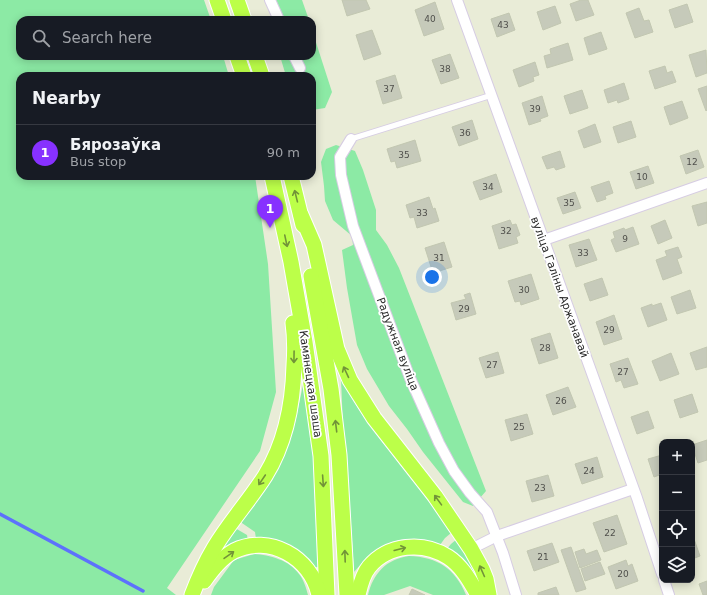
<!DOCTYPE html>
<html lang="en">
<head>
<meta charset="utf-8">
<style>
  :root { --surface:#171b24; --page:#20242c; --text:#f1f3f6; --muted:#9ea1a6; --line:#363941; --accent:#8731ff }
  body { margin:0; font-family:"DejaVu Sans",sans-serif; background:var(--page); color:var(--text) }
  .controls { position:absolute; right:12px; bottom:12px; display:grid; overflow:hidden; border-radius:8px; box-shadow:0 2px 10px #0003 }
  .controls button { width:36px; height:36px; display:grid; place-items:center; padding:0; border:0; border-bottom:1px solid var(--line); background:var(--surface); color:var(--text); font:20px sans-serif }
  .you { position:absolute; left:432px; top:277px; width:14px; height:14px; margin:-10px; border:3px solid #fff; border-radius:50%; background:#1a73e8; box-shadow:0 0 0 6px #1a73e833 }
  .badge { display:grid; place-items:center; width:26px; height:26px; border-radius:50%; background:var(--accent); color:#fff; font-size:13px; font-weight:700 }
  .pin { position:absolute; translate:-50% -33px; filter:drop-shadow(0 1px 2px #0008) }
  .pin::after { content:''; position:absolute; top:21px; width:14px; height:12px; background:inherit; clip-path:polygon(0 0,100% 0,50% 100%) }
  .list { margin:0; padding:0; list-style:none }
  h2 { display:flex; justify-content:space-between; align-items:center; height:52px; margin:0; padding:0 16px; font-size:17px }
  h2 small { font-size:13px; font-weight:400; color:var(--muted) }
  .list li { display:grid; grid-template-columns:26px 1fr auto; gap:12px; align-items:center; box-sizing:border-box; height:56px; padding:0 16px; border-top:1px solid var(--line) }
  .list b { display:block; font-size:15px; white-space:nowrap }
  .list p { margin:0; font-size:13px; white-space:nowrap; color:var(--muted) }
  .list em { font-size:13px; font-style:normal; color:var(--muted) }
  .icon { flex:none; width:22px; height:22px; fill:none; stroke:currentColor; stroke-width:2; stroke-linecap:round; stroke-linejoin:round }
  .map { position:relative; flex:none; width:707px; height:595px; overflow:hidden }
  .search { position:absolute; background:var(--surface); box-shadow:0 2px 10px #0003; left:16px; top:16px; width:300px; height:44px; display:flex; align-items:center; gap:10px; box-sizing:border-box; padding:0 14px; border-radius:12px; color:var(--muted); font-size:15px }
  .panel { position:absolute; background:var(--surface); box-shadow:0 2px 10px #0003; left:16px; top:72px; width:300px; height:108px; border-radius:12px }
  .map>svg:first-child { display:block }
</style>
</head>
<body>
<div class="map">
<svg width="707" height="595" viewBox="0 0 707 595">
  <rect width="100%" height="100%" fill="#e9ecd7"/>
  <g fill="#8ceaa5">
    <path d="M0 0H204L211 20H20V56H223L229 76H20V176H255L268 264 276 392 260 451 167 588 176 595H0Z"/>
    <path d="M276 0H302L309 20H285Z"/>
    <path d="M312 30 332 92 325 108 312 110V76H286L280 56H312Z"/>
    <path d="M336 145 355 151 363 170 376 210V230L387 245 399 268 486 491 473 506 463 502 423 452 407 429 389 406 367 369 357 345 347 288 342 250 353 245 352 236 333 220 325 201 324 186 321 162 326 149Z"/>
    <path d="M341 379C370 435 417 480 451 533L445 538 440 545C402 531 380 542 354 572L347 461 343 428Z"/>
    <path d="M304 380 316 475 320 564 318 567H313C298 545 281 542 256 539L255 532 239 521 288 444 295 423Z"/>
    <path d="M235 528 247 535 248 541 220 553Z"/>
    <path d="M457 539 473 563 483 590 447 549 451 544Z"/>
    <path d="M254 554C270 555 289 560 299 574 304 580 306 588 308 595H211L214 587 234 560Z"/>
    <path d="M409 556C437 557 455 568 466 595H433L410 586 384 595H368C373 574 386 559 409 556Z"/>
  </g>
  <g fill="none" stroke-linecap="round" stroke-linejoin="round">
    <path stroke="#5d71fc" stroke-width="3.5" d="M0 514 143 591"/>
  </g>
  <g fill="#c6caba" stroke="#c2c7b1">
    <path d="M342 0H366L370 9 347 16Z"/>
    <path d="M581 0H588L594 15 576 21 570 4Z"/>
    <path d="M435 2 444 29 424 36 415 10Z"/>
    <path d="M687 4 693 22 675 28 669 10Z"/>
    <path d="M555 6 561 23 543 30 537 12Z"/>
    <path d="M639 8 644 21 649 20 653 32 635 38 626 13Z"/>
    <path d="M509 13 515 30 497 37 491 19Z"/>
    <path d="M372 30 381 54 364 60 356 35Z"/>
    <path d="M601 32 607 49 589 55 584 38Z"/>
    <path d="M568 43 573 60 547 68 544 56 551 54 550 49Z"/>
    <path d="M706 50 707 73 696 77 689 55Z"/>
    <path d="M450 54 459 78 441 84 432 60Z"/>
    <path d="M535 62 539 75 533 77 534 81 519 87 513 70Z"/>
    <path d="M665 66 667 73 672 71 676 82 655 89 649 71Z"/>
    <path d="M395 75 402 98 383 104 376 81Z"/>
    <path d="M624 83 629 99 618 103 617 100 608 103 604 90Z"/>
    <path d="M707 86V110L706 111 698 89Z"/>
    <path d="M582 90 588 108 570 114 564 96Z"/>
    <path d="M542 96 548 116 540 119 541 121 529 125 522 103Z"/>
    <path d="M682 101 688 118 670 125 664 107Z"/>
    <path d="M472 120 478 139 459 146 452 127Z"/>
    <path d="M631 121 636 137 618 143 613 127Z"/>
    <path d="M595 124 601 142 584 148 578 131Z"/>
    <path d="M415 140 421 161 397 168 395 161 391 162 387 149Z"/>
    <path d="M698 150 704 167 686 174 680 156Z"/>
    <path d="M560 151 565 167 556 170 554 167 547 169 542 157Z"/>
    <path d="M648 166 654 183 636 189 630 172Z"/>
    <path d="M496 174 502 192 480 200 473 182Z"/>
    <path d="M609 181 613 193 605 196 606 199 597 202 591 187Z"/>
    <path d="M575 192 581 208 563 214 557 198Z"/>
    <path d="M429 197 433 209 435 208 439 221 417 228 414 217 410 218 406 205Z"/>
    <path d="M707 202V223L698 226 692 206Z"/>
    <path d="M510 220 512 225 516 224 520 235 516 237 518 243 499 249 492 226Z"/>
    <path d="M665 220 672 238 658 244 651 226Z"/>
    <path d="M633 227 639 244 616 252 611 240 615 238 613 232 624 228 625 230Z"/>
    <path d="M589 239 597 260 576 267 569 245Z"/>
    <path d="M444 242 452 267 433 273 425 248Z"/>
    <path d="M678 247 682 257 677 259 682 273 663 280 656 260 667 256 665 251Z"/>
    <path d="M531 274 539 299 521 305 520 301 515 302 508 281Z"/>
    <path d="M602 278 608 295 590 301 584 284Z"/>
    <path d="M690 290 696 308 677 314 671 297Z"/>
    <path d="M470 293 476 314 456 320 451 303 466 299 464 295Z"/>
    <path d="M661 303 667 320 648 327 641 308 652 304V306Z"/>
    <path d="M614 315 622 339 604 345 596 322Z"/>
    <path d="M550 333 558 358 539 364 531 339Z"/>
    <path d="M707 347V367L696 370 690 353Z"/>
    <path d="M498 352 504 373 486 378 479 358Z"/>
    <path d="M671 353 679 374 660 381 652 361Z"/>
    <path d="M628 358 638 384 624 388 621 380 616 382 610 364Z"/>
    <path d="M568 387 576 407 553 415 546 395Z"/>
    <path d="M692 394 698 412 680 418 674 400Z"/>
    <path d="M648 411 654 428 637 434 631 417Z"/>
    <path d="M527 414 533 434 511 441 505 420Z"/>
    <path d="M707 440V460L698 463 692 445Z"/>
    <path d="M662 455V474L654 477 648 459Z"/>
    <path d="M597 457 603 477 582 484 575 464Z"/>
    <path d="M548 475 554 496 532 502 526 481Z"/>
    <path d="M617 515 627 544 604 552 593 523Z"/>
    <path d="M692 539H694L700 556 692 559Z"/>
    <path d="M552 543 559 562 534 571 527 551Z"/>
    <path d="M571 547 586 589 576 592 561 550Z"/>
    <path d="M584 549 586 554 597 550 601 560 580 568 575 552Z"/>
    <path d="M626 560 628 566 632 564 638 581 616 589 608 567Z"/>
    <path d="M600 562 605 574 585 581 581 569Z"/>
    <path d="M707 581V595H703L699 584Z"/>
    <path d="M556 587 559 595H538V593Z"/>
    <path d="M412 589 425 595H409Z"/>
  </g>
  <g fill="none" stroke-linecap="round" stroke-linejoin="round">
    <defs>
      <path id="lane" d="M351 139 492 95"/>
      <g id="street">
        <path d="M270 0 279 20"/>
        <path d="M457 0 637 498 662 574"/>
        <path d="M294 56 300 68"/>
        <path d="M351 139 340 157 341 175 353 226 410 378 439 443 454 471 470 493 487 512 503 553 516 595"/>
        <path d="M544 240 707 183"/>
        <path d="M471 549 497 536 633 489"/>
        <path d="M664 580 669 595"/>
      </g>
      <g id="primary">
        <path d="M217 0 224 20"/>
        <path d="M237 0 244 20"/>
        <path d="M237 56 244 76"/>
        <path d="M255 56 262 76"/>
        <path d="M272 176 291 262 305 342 321 456 327 595"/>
        <path d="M291 176 303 225"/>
        <path d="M301 215 314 245 337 349 350 380 374 418 435 496 471 549 482 569 486 579 489 595"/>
        <path d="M311 276 331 389 339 455 347 595"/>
        <path d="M204 581C212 570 221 558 234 551 269 534 311 557 319 595"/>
        <path d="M192 595C198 579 205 563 214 548 229 523 249 501 265 476 286 442 293 405 294 365 295 351 295 337 293 323"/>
        <path d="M358 595C360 586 363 574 369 567 388 544 423 541 448 557 462 566 470 581 478 595"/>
      </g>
    </defs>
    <use href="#lane" stroke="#d6cce3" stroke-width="7"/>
    <use href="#street" stroke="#d6cce3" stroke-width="12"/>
    <use href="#primary" stroke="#fff" stroke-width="17"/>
    <use href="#lane" stroke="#fff" stroke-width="5"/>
    <use href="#street" stroke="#fff" stroke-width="10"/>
    <use href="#primary" stroke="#bcff49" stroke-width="15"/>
  </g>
  <defs><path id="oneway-shaft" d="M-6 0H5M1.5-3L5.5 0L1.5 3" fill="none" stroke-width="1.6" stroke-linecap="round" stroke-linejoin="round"/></defs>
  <g stroke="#729438">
    <use href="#oneway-shaft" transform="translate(296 196) rotate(-104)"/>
    <use href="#oneway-shaft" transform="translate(286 241) rotate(78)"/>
    <use href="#oneway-shaft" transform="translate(294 357) rotate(91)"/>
    <use href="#oneway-shaft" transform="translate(346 372) rotate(-115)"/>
    <use href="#oneway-shaft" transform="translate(336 426) rotate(-97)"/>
    <use href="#oneway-shaft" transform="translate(262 480) rotate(124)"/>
    <use href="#oneway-shaft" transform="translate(323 481) rotate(86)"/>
    <use href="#oneway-shaft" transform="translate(438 500) rotate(-126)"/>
    <use href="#oneway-shaft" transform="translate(400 549) rotate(-14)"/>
    <use href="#oneway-shaft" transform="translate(229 555) rotate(-35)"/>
    <use href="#oneway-shaft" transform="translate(345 556) rotate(-92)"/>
    <use href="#oneway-shaft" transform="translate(482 571) rotate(-114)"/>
  </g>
  <g text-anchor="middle" stroke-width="3.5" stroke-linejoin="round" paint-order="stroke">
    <g font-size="9" fill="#50504c">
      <text x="430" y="22">40</text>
      <text x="503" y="28">43</text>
      <text x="445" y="72">38</text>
      <text x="389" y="92">37</text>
      <text x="535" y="112">39</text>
      <text x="465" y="136">36</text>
      <text x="404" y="158">35</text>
      <text x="692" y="165">12</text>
      <text x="642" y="180">10</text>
      <text x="488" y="190">34</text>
      <text x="569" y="206">35</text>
      <text x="422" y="216">33</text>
      <text x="506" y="234">32</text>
      <text x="625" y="242">9</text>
      <text x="583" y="256">33</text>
      <text x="439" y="261">31</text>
      <text x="524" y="293">30</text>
      <text x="464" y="312">29</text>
      <text x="609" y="333">29</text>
      <text x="545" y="351">28</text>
      <text x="492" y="368">27</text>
      <text x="623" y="375">27</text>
      <text x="561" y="404">26</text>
      <text x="519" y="430">25</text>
      <text x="589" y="474">24</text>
      <text x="540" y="491">23</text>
      <text x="610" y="536">22</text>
      <text x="543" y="560">21</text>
      <text x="623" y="577">20</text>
    </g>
    <g font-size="11" fill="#282828" stroke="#fff">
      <text transform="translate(560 287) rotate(70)" y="4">вуліца Галіны Аржанавай</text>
      <text transform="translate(398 344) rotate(69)" y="4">Радужная вуліца</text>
      <text transform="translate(311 384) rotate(82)" y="4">Камянецкая шаша</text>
    </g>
  </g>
</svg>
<div class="controls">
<button>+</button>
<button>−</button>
<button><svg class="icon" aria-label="locate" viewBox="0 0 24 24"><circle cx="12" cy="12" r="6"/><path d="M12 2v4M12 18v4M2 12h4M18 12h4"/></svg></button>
<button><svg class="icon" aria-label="layers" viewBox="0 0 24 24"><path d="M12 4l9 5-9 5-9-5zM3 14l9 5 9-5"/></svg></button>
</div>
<div class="you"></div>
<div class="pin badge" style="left:270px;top:228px">1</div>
<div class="search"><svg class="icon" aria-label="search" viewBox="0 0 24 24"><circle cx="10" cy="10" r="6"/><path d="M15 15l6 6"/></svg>Search here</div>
<section class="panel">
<h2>Nearby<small></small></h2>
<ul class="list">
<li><span class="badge">1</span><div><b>Бярозаўка</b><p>Bus stop</p></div><em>90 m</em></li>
</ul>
</section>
</div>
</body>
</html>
